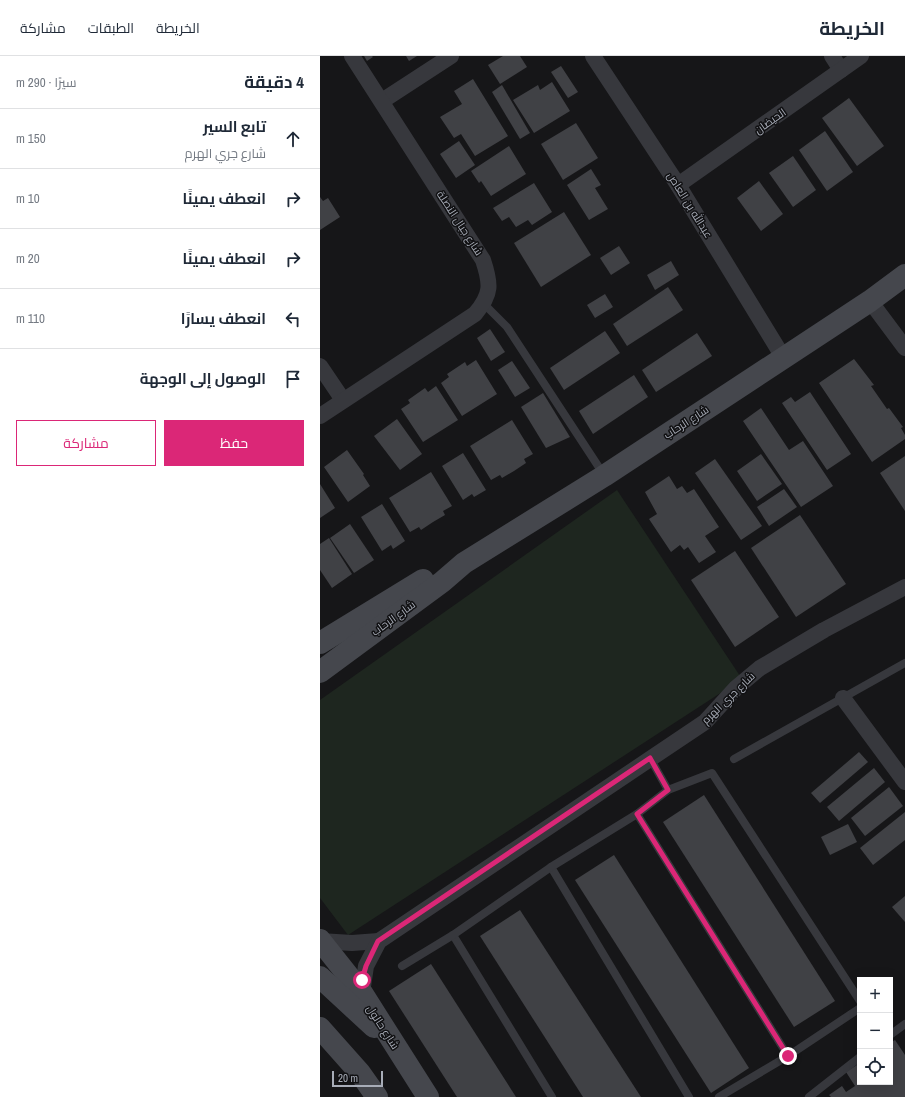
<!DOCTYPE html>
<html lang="ar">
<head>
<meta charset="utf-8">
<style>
  :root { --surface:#fff; --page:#f6f6f7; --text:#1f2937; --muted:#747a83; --line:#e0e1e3; --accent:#db2777 }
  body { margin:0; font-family:"Archivo Narrow",Cairo,sans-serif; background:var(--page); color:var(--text); direction:rtl }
  .controls { position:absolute; right:12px; bottom:12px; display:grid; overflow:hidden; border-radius:0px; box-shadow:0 4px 16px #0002 }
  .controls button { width:36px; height:36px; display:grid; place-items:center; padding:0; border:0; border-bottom:1px solid var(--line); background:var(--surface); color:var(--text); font:20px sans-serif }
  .scale { position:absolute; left:12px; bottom:10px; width:51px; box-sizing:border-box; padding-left:4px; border:2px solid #a8adb8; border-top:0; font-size:11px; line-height:14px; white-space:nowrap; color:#a8adb8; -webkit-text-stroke:3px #111113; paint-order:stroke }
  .stop { position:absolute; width:12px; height:12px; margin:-9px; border:3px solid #db2777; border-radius:50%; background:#fff }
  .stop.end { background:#db2777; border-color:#fff; box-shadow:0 1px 4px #0008 }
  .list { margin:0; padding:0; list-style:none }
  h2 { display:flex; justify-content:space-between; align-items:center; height:52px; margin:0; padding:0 16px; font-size:17px }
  h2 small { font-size:13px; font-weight:400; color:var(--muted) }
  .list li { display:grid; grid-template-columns:26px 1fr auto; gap:12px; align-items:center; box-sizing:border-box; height:60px; padding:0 16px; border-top:1px solid var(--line) }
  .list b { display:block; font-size:15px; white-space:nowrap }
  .list p { margin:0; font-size:13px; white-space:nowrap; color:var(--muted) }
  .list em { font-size:13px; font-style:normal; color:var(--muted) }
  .actions { display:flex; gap:8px; padding:12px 16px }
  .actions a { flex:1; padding:9px 0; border:1px solid var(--accent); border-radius:0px; text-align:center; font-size:14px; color:var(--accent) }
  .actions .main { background:var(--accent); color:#fff }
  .icon { flex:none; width:22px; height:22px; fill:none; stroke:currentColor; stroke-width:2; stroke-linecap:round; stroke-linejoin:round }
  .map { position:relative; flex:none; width:585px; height:1041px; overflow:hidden; direction:ltr }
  header { display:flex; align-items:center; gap:24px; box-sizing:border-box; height:56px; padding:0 20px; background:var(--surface); border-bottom:1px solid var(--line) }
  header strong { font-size:19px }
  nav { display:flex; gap:22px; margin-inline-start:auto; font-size:14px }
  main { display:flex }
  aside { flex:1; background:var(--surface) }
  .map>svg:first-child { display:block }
</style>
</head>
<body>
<header>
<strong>الخريطة</strong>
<nav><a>الخريطة</a><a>الطبقات</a><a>مشاركة</a></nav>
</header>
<main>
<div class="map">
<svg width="585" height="1041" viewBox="0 0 585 1041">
  <rect width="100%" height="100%" fill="#161618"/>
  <path fill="#1e261f" d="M297 434 422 623 28 879 0 842V644Z"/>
  <g fill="#404145">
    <path d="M44 0H52L53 1 47 5Z"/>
    <path d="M86 0H97L89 5Z"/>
    <path d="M183 0H200L207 11 180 28 168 9Z"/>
    <path d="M241 10 258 36 248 42 231 16Z"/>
    <path d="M153 23 188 80 155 100 141 78 134 82 120 61 142 48 134 35Z"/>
    <path d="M232 26 250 55 214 77 193 44 218 29 220 34Z"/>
    <path d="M182 29 210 77 200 83 172 36Z"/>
    <path d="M529 42 564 90 537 110 502 62Z"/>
    <path d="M256 67 278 102 243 124 221 88Z"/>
    <path d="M505 75 533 116 507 135 479 94Z"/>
    <path d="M139 85 155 109 136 122 120 98Z"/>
    <path d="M189 90 206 118 171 140 161 125 159 127 151 115Z"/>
    <path d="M473 100 496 134 473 151 449 117Z"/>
    <path d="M271 113 281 129 275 132 288 153 269 164 247 129Z"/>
    <path d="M439 125 463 158 441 175 417 142Z"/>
    <path d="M214 127 232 156 212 169 208 164 196 171 189 161 182 165 173 152Z"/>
    <path d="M0 141 3 145 8 142 20 161 0 174Z"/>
    <path d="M244 156 271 199 221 231 194 187Z"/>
    <path d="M299 190 310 207 291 219 280 202Z"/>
    <path d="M351 205 359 219 335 234 327 219Z"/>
    <path d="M348 231 363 254 307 290 293 268Z"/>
    <path d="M285 238 293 251 275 262 267 249Z"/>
    <path d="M170 273 185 296 171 305 157 282Z"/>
    <path d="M285 275 300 297 244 334 230 312Z"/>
    <path d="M377 277 392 300 336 336 322 314Z"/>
    <path d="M534 303 554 329 551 330 567 353 569 352 583 371 581 372 585 379V383L552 406 499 327Z"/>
    <path d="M156 304 177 338 142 360 121 327 129 321 127 318 145 306 147 310Z"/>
    <path d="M192 305 210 332 195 341 178 314Z"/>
    <path d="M314 319 328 341 273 378 259 355Z"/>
    <path d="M116 330 138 364 103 386 81 353 90 347 88 344 105 332 108 336Z"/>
    <path d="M490 336 531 398 507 414 462 347 471 341 475 346Z"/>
    <path d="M223 337 250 381 226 392 201 351Z"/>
    <path d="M441 352 469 394 483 385 513 430 481 451 423 365Z"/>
    <path d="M77 363 102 398 80 414 54 380Z"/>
    <path d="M192 364 213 398 204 403 206 407 194 415 182 422 180 419 171 424 150 390Z"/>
    <path d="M27 394 44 418 43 419 50 430 28 446 4 411Z"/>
    <path d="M143 397 166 434 154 441 152 438 143 444 122 410Z"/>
    <path d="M441 398 462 428 437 445 417 415Z"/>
    <path d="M585 400V455L560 417Z"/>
    <path d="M395 403 442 470 421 484 375 417Z"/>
    <path d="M111 416 132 450 123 455 125 459 113 466 101 474 99 471 90 476 69 442Z"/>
    <path d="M349 420 357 433 362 430 367 437 374 433 399 471 385 480 396 496 379 507 368 491 364 494 360 489 351 496 329 463 337 458 325 436Z"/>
    <path d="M0 428 15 452 0 462Z"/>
    <path d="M464 433 477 451 449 470 437 451Z"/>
    <path d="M62 448 85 485 73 493 71 489 62 495 41 461Z"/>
    <path d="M480 459 526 528 476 561 431 492Z"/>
    <path d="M30 468 54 504 34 517 10 482Z"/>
    <path d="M9 482 32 518 12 532 0 514V488Z"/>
    <path d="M415 495 459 561 415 591 371 524Z"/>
    <path d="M539 696 548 706 500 747 491 737Z"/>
    <path d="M554 712 565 726 519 765 507 751Z"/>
    <path d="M569 731 583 750 545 780 531 762Z"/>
    <path d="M384 739 515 945 474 971 343 766Z"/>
    <path d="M585 756V784L553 809 540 792Z"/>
    <path d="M528 768 537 786 510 799 501 781Z"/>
    <path d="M294 799 429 1012 391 1037 255 824Z"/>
    <path d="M585 840V866L572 851Z"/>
    <path d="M200 854 321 1041H263L160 880Z"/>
    <path d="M111 908 196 1041H137L69 935Z"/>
    <path d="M575 984 585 999V1041H511L509 1039 522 1030 526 1036 535 1030 526 1016 540 1007V1026H570V987Z"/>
  </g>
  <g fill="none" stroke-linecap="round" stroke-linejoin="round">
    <g stroke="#37383d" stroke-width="8">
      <path d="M164 248 187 271 284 419"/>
      <path d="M330 702 348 734"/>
      <path d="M414 703 585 607"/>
      <path d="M317 758 468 1000"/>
      <path d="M231 811 369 1041"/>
      <path d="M133 879 232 1041"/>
      <path d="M82 910 133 879 231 811 317 758 348 734 392 717 540 945"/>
      <path d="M570 979 585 968"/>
      <path d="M399 1041 468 1000 540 952"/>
      <path d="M489 1041 540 1001"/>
    </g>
    <g stroke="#37383d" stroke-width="16">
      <path d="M273 0 358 129 463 301"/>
      <path d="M512 0 521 14"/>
      <path d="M62 45 131 0"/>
      <path d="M358 129 541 0"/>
      <path d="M550 245 585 292"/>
      <path d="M0 310 23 344"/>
      <path d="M0 360 155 258C172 238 171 228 163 204L32 0"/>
      <path d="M523 642 585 726"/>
      <path d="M0 885 32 887 59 885"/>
      <path d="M42 937 46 910 59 885 385 666 416 632 440 612 504 574 585 531"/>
    </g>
    <g stroke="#45474d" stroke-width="22">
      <path d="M0 587 103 524"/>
      <path d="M0 616 122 526 144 507 284 420 550 245 585 219"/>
      <path d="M0 884 42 937 108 1041"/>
      <path d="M0 921 54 971"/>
      <path d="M0 972 40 1017 57 1041"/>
    </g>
  </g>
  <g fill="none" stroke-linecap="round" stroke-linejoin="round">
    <path stroke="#db2777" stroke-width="5" d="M42 924 46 910 58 885 330 702 348 734 317 758 468 1000"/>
  </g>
  <g text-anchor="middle" stroke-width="3" stroke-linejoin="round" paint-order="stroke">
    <g font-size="11" fill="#a8adb8" stroke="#111113">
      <text transform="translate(450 65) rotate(-35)" y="4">الحيضان</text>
      <text transform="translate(370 149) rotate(58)" y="4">عبدالله بن العاص</text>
      <text transform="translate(140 167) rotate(57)" y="4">شارع جبال النصلة</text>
      <text transform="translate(366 366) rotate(-33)" y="4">شارع الرحاب</text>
      <text transform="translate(73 562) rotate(-36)" y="4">شارع الرحاب</text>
      <text transform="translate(408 642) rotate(-44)" y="4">شارع جري الهرم</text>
      <text transform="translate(63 971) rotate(57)" y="4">شارع حالول</text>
    </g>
  </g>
</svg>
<div class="controls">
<button>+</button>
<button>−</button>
<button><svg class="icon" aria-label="locate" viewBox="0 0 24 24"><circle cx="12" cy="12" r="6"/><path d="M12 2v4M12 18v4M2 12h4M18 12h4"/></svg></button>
</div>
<div class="scale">20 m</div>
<div class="stop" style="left:42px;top:924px"></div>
<div class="stop end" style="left:468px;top:1000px"></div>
</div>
<aside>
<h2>4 دقيقة<small>سيرًا · 290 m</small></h2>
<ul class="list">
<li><svg class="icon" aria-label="ahead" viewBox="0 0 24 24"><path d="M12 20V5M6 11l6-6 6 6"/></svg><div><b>تابع السير</b><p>شارع جري الهرم</p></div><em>150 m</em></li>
<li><svg class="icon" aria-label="right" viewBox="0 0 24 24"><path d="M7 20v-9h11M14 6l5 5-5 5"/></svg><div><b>انعطف يمينًا</b></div><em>10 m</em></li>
<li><svg class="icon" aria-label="right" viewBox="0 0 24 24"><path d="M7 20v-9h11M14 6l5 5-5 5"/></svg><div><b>انعطف يمينًا</b></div><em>20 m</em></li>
<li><svg class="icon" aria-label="left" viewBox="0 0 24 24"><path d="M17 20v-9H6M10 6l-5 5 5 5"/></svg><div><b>انعطف يسارًا</b></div><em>110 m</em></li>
<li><svg class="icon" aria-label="arrive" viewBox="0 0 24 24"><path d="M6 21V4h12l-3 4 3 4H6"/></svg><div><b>الوصول إلى الوجهة</b></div></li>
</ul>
<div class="actions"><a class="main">حفظ</a><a>مشاركة</a></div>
</aside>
</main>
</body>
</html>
